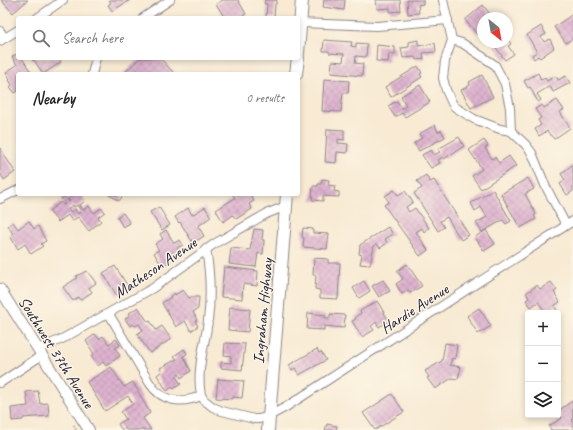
<!DOCTYPE html>
<html lang="en">
<head>
<meta charset="utf-8">
<style>
  :root { --surface:#fff; --page:#f2f2f2; --text:#222; --muted:#767676; --line:#e0e0e0 }
  body { margin:0; font-family:Caveat,sans-serif; background:var(--page); color:var(--text) }
  .controls { position:absolute; right:12px; bottom:12px; display:grid; overflow:hidden; border-radius:4px; box-shadow:0 2px 6px #0003 }
  .controls button { width:36px; height:36px; display:grid; place-items:center; padding:0; border:0; border-bottom:1px solid var(--line); background:var(--surface); color:var(--text); font:20px sans-serif }
  .compass { position:absolute; left:477px; top:12px; width:36px; height:36px; border-radius:50%; background:var(--surface); box-shadow:0 2px 6px #0003; rotate:149deg }
  .list { margin:0; padding:0; list-style:none }
  h2 { display:flex; justify-content:space-between; align-items:center; height:52px; margin:0; padding:0 16px; font-size:17px }
  h2 small { font-size:13px; font-weight:400; color:var(--muted) }
  .icon { flex:none; width:22px; height:22px; fill:none; stroke:currentColor; stroke-width:2; stroke-linecap:round; stroke-linejoin:round }
  .map { position:relative; flex:none; width:573px; height:430px; overflow:hidden }
  .search { position:absolute; background:var(--surface); box-shadow:0 2px 6px #0003; left:16px; top:16px; width:284px; height:44px; display:flex; align-items:center; gap:10px; box-sizing:border-box; padding:0 14px; border-radius:4px; color:var(--muted); font-size:15px }
  .panel { position:absolute; background:var(--surface); box-shadow:0 2px 6px #0003; left:16px; top:72px; width:284px; height:124px; border-radius:4px }
  .map>svg:first-child { display:block }
</style>
</head>
<body>
<div class="map">
<svg width="573" height="430" viewBox="0 0 573 430">
  <defs>
    <pattern id="building-cross-hatch" width="8" height="8" patternUnits="userSpaceOnUse"><rect width="8" height="8" fill="#deb3cf"/><path d="M0 0l8 8M0 8l8-8" fill="none" stroke="#be9ab3"/></pattern>
  </defs>
  <rect width="100%" height="100%" fill="#fcf5e5"/>
  <filter id="ink" filterUnits="userSpaceOnUse"><feTurbulence type="fractalNoise" baseFrequency=".025" numOctaves="2"/><feDisplacementMap in="SourceGraphic" scale="8" xChannelSelector="R" yChannelSelector="G"/><feConvolveMatrix kernelMatrix="1 2 1 2 8 2 1 2 1" color-interpolation-filters="sRGB"/></filter>
  <filter id="wash" filterUnits="userSpaceOnUse"><feTurbulence type="fractalNoise" baseFrequency=".012" numOctaves="4" result="noise"/><feDisplacementMap in="SourceGraphic" scale="16" xChannelSelector="R" yChannelSelector="G"/><feGaussianBlur stdDeviation="0.9" result="paint"/><feColorMatrix in="noise" values="0 0 0 0 0 0 0 0 0 0 0 0 0 0 0 0 0 1.4 0 .05"/><feComposite in="paint" operator="in"/></filter>
  <g filter="url(#wash)">
    <rect width="100%" height="100%" fill="#f8ead3"/>
    <g id="blocks">
      <g fill="url(#building-cross-hatch)" fill-rule="evenodd">
        <path d="M1 0H28L13 13Z"/>
        <path d="M109 0H130L112 11 108 5 111 3Z"/>
        <path d="M223 0H238L246 14 243 16 245 18H230L229 17 225 18 216 4Z"/>
        <path d="M265 0H277L276 4H275L274 18H266L267 4H264Z"/>
        <path d="M324 0H345L344 10 323 7Z"/>
        <path d="M376 0H400L401 11 390 12V8L377 9Z"/>
        <path d="M407 0H423V4L418 5 419 13 408 14Z"/>
        <path d="M483 5 493 18H483V29L477 34 465 20Z"/>
        <path d="M573 14V38L566 43 554 27Z"/>
        <path d="M541 26 546 34 541 37 544 42 550 39 554 48 540 58 538 56 534 59 532 55 537 52 527 35Z"/>
        <path d="M507 38 511 44 508 46 514 54 505 60 492 42H507Z"/>
        <path d="M324 40 352 42 351 46 356 47V43L367 44 366 57 356 56 355 63 363 64 362 76 331 73 332 61 343 62 344 54 329 53V51H323Z"/>
        <path d="M418 40V46L435 43 436 52 423 53 424 59 416 60 415 57 403 58 401 48 409 47V42Z"/>
        <path d="M377 45 395 47V55L389 54 388 62 376 61Z"/>
        <path d="M18 53V58H22L32 74H18V91L15 93 10 87 12 85 9 80 10 79 6 72 17 65 12 57Z"/>
        <path d="M31 58H58L61 62 43 74 34 60 33 61Z"/>
        <path d="M140 58H160L175 74H123Z"/>
        <path d="M418 66 422 73 420 74 422 77 391 97 385 87Z"/>
        <path d="M538 73 541 80 545 78 547 81 556 76 558 80 566 76 570 83 553 92 550 86 537 94 541 100 538 102 530 87 528 88 524 81Z"/>
        <path d="M482 75 493 97 471 108 461 90 470 85 469 82Z"/>
        <path d="M324 79 349 81 348 93H343L341 112 322 111Z"/>
        <path d="M420 85 430 102 405 117 402 113 395 117 388 106 397 101 402 109 406 106 401 96Z"/>
        <path d="M557 100 564 110 560 112 570 128 554 139 547 131 539 136 535 129 541 125 538 120 541 118 535 109 542 105 544 108Z"/>
        <path d="M435 125 438 132 441 130 445 137 419 151 414 143 422 138 419 134Z"/>
        <path d="M327 129 344 130V140L338 139V143L348 144 347 153 337 152 336 163 325 162Z"/>
        <path d="M459 137 464 146 444 159 443 157 438 160 440 163 431 168 422 155 431 150 434 155 440 152 438 149Z"/>
        <path d="M484 140 488 146 485 148 492 159 495 157 499 163 509 156 516 166 481 189 472 176 482 169 469 150Z"/>
        <path d="M0 148 15 172 4 180 0 173Z"/>
        <path d="M573 164V191L567 195 560 184 565 180 561 174Z"/>
        <path d="M426 175 430 182 434 180 469 235 461 240 447 217 440 221 444 227 438 231 414 193 422 188 417 181Z"/>
        <path d="M528 178 534 189 525 194 536 214 534 216 536 219 520 228 501 194Z"/>
        <path d="M322 179 329 180 328 185 335 186 334 191 339 192V197L323 196V201L312 200 313 186H318V184H321Z"/>
        <path d="M394 190 398 195 405 191 413 202 406 207 409 212 415 208 429 228 424 232 422 228 416 232 428 250 420 256 384 205 389 202 385 196Z"/>
        <path d="M493 190 511 221 506 224 503 220 482 232 476 223 487 217 481 207 475 211 471 203Z"/>
        <path d="M74 194H80L85 201 80 205 83 210 89 206 94 213 101 208 105 212 98 217 101 221 89 231 78 217 72 221 68 215 58 222 49 211 61 202 64 205 65 204 61 199 65 196 69 202 70 201 68 199ZM73 205 74 207 77 205 81 211 78 214 75 209 70 212 68 209Z"/>
        <path d="M108 194H124L119 201Z"/>
        <path d="M232 194H250L254 201 249 204 252 209 236 219 233 215 223 222 216 210 235 198Z"/>
        <path d="M159 207 170 225 162 230 150 212Z"/>
        <path d="M205 207 211 217 198 226 204 236 193 243 180 222 179 223 175 217 188 208 192 215Z"/>
        <path d="M123 213 130 223 123 227 117 217Z"/>
        <path d="M29 221 34 229 38 226 46 241 41 244 43 246 31 254 25 244 18 249 10 236 13 234 8 226 13 222 18 229Z"/>
        <path d="M388 227 393 234 385 239 387 243 380 248 377 244 374 246 370 265 360 264 362 255 359 254 360 245Z"/>
        <path d="M303 228 313 229V233L329 234 327 249 303 247 304 238 302 237Z"/>
        <path d="M254 229 263 230 262 240H264L263 254 258 253 256 267 229 264 231 248 250 250Z"/>
        <path d="M166 230 174 243 180 240 183 245 177 248 181 254 174 258 172 256 168 259 170 262 162 266 154 253 159 250 155 244 163 239 160 234Z"/>
        <path d="M486 230 495 244 484 251 475 237Z"/>
        <path d="M314 258 328 259V263H340L338 299 320 298V290L315 289 316 275H313Z"/>
        <path d="M407 264 422 286 410 293 408 290 402 294 396 284 403 279 397 271Z"/>
        <path d="M115 266 129 288 117 296 103 273Z"/>
        <path d="M224 267 258 271 257 286 243 284 242 299 221 297Z"/>
        <path d="M87 271 96 283 89 288 92 292 80 300 78 297 73 301 63 287 77 278 76 276Z"/>
        <path d="M383 280 390 291 379 297 372 286Z"/>
        <path d="M364 281 370 291 359 298 353 288Z"/>
        <path d="M551 282 557 290 554 292 560 302 554 306 559 313H546L538 302 531 307 526 300 529 298 526 293 537 285 540 289Z"/>
        <path d="M183 290 189 298 191 297H199L198 309 193 312 197 320 195 321 198 326 191 331 185 321 176 327 162 303 171 297 170 296 175 293V295Z"/>
        <path d="M377 301 389 321 379 327 376 322 371 326 374 330 362 337 352 321 356 319 355 317 361 313 360 311Z"/>
        <path d="M138 307 148 322 150 321 156 330 162 326 171 339 150 353 137 334 143 330 139 324 135 326 133 324 130 326 125 319 130 315 128 314Z"/>
        <path d="M230 307 250 309 248 332 228 330Z"/>
        <path d="M479 308 491 326 478 334 467 316Z"/>
        <path d="M308 313 325 315V318H330V314L345 315 344 328 324 326V330L307 329Z"/>
        <path d="M95 334 99 339 103 336 109 344 116 339 120 345 115 348 120 356 106 366 103 362 98 366 91 356 94 354 86 341Z"/>
        <path d="M225 343 245 344 242 370 221 368V362L231 363V356L224 355Z"/>
        <path d="M445 343 457 345 455 359 452 358 450 365 461 367 458 379 452 378 435 389 427 378 429 377 425 371 442 361Z"/>
        <path d="M184 349 187 354 183 356 191 371 181 378 179 374 176 377 181 384 173 389 172 387 167 391 157 375 162 371 160 368 177 359 174 356Z"/>
        <path d="M317 349 319 353 321 352 326 360 299 375 295 368 292 370 289 365Z"/>
        <path d="M111 367 124 387 133 382 150 413 143 418 151 430H126L125 428 122 430 118 424 126 419 121 412 133 404 128 396 105 411 87 382Z"/>
        <path d="M218 379 244 381 242 398 233 397V399L216 398Z"/>
        <path d="M38 391 40 404 48 403 49 416 23 418V420L12 421 11 408 28 406 26 392Z"/>
        <path d="M392 394 404 412 375 430 363 413Z"/>
        <path d="M572 401 573 430H551L549 426 562 418 558 411Z"/>
        <path d="M327 424 337 426 336 430H325Z"/>
      </g>
    </g>
  </g>
  <g filter="url(#ink)">
    <use href="#blocks" fill-opacity="0" stroke="#8d8687" stroke-width="1"/>
    <g fill="none" stroke-linecap="round" stroke-linejoin="round">
      <defs>
        <g id="minor">
          <path d="M443 0 452 40 445 61 443 78 446 90 452 103 455 107 474 119 500 129 511 131 526 145 532 153 545 185 566 225"/>
          <path d="M37 18 63 0"/>
          <path d="M143 18 170 0"/>
          <path d="M300 23 377 26 448 20"/>
          <path d="M0 31 5 38"/>
          <path d="M452 40 462 43 495 65 505 84 510 108 511 131"/>
          <path d="M0 41 18 30"/>
          <path d="M92 74 96 58"/>
          <path d="M0 199 18 190"/>
          <path d="M206 249C210 272 211 297 208 321 205 345 196 370 201 395L204 400 213 407 222 411 254 419H259L269 416 286 407 573 221"/>
          <path d="M109 314 149 382C161 402 181 404 201 396"/>
          <path d="M38 349 62 339 153 288 214 244 266 214 286 206"/>
          <path d="M0 383 42 355"/>
        </g>
        <path id="tertiary" d="M0 289 89 430"/>
        <g id="secondary">
          <path d="M298 53 302 0"/>
          <path d="M296 74 298 58"/>
          <path d="M268 430 287 194"/>
        </g>
      </defs>
      <use href="#minor" stroke="#8d8687" stroke-width="10"/>
      <use href="#tertiary" stroke="#8d8687" stroke-width="12"/>
      <use href="#secondary" stroke="#8d8687" stroke-width="14"/>
      <path stroke="#8d8687" stroke-width="2" stroke-dasharray="1 3" stroke-linecap="butt" d="M74 425 76 430"/>
      <use href="#minor" stroke="#fff" stroke-width="8"/>
      <use href="#tertiary" stroke="#fff" stroke-width="10"/>
      <use href="#secondary" stroke="#fff" stroke-width="12"/>
    </g>
  </g>
  <g text-anchor="middle" stroke-width="3" stroke-linejoin="round" paint-order="stroke">
    <g font-size="16" fill="#22223b" stroke="#fcf5e5">
      <text transform="translate(155 267) rotate(-34)" y="6">Matheson Avenue</text>
      <text transform="translate(414 308) rotate(-33)" y="6">Hardie Avenue</text>
      <text transform="translate(262 311) rotate(-85)" y="6">Ingraham Highway</text>
      <text transform="translate(57 352) rotate(58)" y="6">Southwest 37th Avenue</text>
    </g>
  </g>
</svg>
<div class="controls">
<button>+</button>
<button>−</button>
<button><svg class="icon" aria-label="layers" viewBox="0 0 24 24"><path d="M12 4l9 5-9 5-9-5zM3 14l9 5 9-5"/></svg></button>
</div>
<svg class="compass" viewBox="-18 -18 36 36"><path d="M0-13l5 13h-10z" fill="#e53935"/><path d="M0 13l5-13h-10z" fill="#767676"/></svg>
<div class="search"><svg class="icon" aria-label="search" viewBox="0 0 24 24"><circle cx="10" cy="10" r="6"/><path d="M15 15l6 6"/></svg>Search here</div>
<section class="panel">
<h2>Nearby<small>0 results</small></h2>
<ul class="list">
</ul>
</section>
</div>
</body>
</html>
